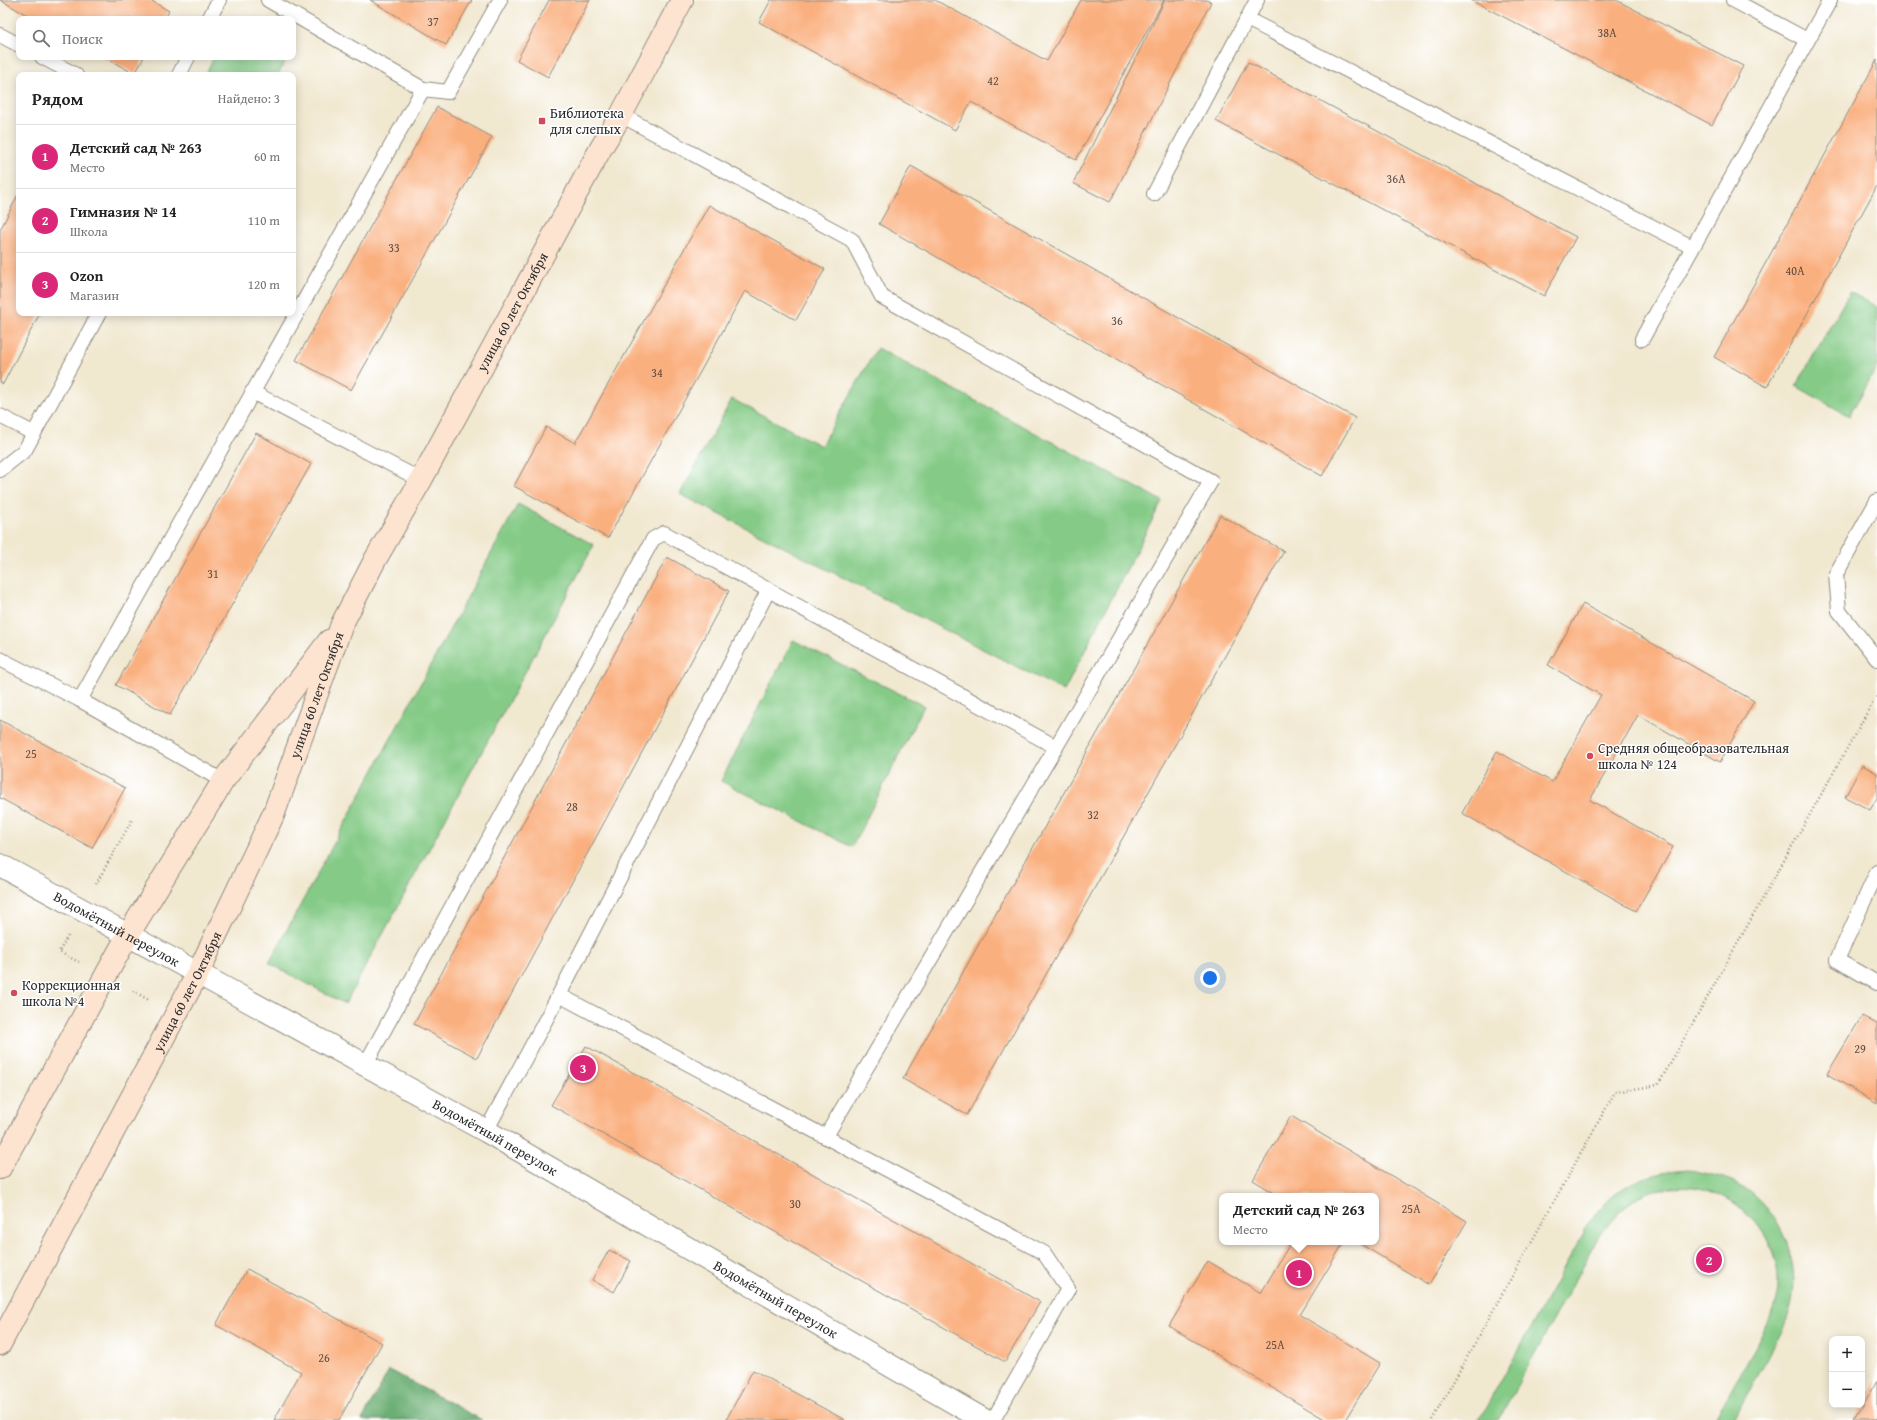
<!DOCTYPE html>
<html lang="ru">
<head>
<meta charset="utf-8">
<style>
  :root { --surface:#fff; --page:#f6f6f6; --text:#222; --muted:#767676; --line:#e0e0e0; --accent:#db2777 }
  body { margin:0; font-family:"Gentium Book Plus",serif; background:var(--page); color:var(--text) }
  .controls { position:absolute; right:12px; bottom:12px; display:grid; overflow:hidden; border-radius:8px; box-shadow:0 2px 10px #0003 }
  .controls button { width:36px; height:36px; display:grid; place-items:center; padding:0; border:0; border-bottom:1px solid var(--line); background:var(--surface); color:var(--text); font:20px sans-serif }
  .you { position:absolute; left:1210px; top:978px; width:14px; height:14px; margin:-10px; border:3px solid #fff; border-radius:50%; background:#1a73e8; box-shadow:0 0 0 6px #1a73e833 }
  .badge { display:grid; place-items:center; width:26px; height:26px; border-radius:50%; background:var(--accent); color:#fff; font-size:13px; font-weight:700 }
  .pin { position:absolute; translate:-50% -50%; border:2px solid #fff; box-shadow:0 1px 4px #0006 }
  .popup { position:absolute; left:1219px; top:1193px; width:160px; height:52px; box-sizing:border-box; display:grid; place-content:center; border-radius:8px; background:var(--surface); filter:drop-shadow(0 1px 3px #0005); font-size:13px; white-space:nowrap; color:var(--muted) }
  .popup b { font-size:15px; color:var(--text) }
  .popup::after { content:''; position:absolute; left:50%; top:100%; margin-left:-8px; border:8px solid transparent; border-top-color:var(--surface) }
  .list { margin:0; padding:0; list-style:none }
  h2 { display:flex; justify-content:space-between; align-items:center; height:52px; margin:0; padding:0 16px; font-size:17px }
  h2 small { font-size:13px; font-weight:400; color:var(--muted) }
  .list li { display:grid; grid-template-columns:26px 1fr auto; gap:12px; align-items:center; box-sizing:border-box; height:64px; padding:0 16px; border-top:1px solid var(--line) }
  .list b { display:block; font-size:15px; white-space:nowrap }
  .list p { margin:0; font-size:13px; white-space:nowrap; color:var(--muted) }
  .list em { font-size:13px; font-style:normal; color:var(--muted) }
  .icon { flex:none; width:22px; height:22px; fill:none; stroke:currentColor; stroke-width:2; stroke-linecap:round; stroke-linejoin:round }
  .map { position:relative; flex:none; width:1877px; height:1420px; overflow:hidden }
  .search { position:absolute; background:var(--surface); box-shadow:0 2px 10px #0003; left:16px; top:16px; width:280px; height:44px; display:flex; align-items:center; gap:10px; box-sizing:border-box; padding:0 14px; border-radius:8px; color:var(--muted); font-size:15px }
  .panel { position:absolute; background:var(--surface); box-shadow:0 2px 10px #0003; left:16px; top:72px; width:280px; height:244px; border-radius:8px }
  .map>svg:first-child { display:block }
</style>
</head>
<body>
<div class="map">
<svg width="1877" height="1420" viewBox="0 0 1877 1420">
  <rect width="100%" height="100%" fill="#fff"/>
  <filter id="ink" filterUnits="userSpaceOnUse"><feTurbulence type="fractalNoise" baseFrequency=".025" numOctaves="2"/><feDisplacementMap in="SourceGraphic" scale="8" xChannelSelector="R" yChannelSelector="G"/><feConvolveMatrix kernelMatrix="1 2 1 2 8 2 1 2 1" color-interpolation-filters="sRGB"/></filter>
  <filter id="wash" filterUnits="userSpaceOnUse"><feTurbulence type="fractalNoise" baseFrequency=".012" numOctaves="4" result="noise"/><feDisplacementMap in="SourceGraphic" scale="16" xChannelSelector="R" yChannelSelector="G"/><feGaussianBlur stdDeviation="0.9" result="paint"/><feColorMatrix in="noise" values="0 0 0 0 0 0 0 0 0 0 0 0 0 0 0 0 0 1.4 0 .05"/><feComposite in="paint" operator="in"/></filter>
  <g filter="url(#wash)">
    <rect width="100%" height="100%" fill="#f1e8d0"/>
    <g fill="#85cb87" stroke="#587b59">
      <path d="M214 57H287L278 75H205Z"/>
      <path d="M1850 292 1877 307V367L1849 416 1796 386Z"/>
      <path d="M877 348 1162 501 1064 691 680 494 732 399 821 446Z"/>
      <path d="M518 504 594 545 345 1004 269 963Z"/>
      <path d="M793 640 924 706 852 847 721 781Z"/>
      <path d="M1689 1170C1705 1173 1721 1176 1736 1183 1780 1206 1805 1265 1789 1313 1784 1329 1775 1344 1767 1359 1755 1379 1744 1400 1733 1420H1714C1726 1400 1737 1379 1748 1359 1761 1336 1776 1313 1778 1287 1781 1220 1709 1166 1646 1194 1626 1203 1612 1218 1600 1236L1498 1420H1479L1586 1227C1616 1186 1638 1173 1689 1170Z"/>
    </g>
    <path fill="#6caf74" stroke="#4c6d50" d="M389 1370 482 1420H362Z"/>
    <g id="blocks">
      <g fill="#faaf7e">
        <path d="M0 0H150L169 11 165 19H34Z"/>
        <path d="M370 0H472L446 45Z"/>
        <path d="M549 0H590L548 77 517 60Z"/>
        <path d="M771 0H935L1047 61 1081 0H1164L1076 160 971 102 955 130 759 22Z"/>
        <path d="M1165 0H1206L1211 2 1110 202 1073 183Z"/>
        <path d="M1471 0H1616L1743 66 1712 125Z"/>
        <path d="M104 57H144L135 74Z"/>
        <path d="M1877 60V186L1767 387 1714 357Z"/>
        <path d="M1248 62 1576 237 1544 296 1216 121Z"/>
        <path d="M437 107 492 137 351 390 296 360Z"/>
        <path d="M911 166 1355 418 1322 476 879 224Z"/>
        <path d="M19 193V313H40L3 384 0 382V230Z"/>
        <path d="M709 205 825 269 796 320 745 291 608 538 514 486 546 427 575 443Z"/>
        <path d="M256 433 311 464 170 715 116 685Z"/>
        <path d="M1220 515 1284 551 967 1115 903 1079Z"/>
        <path d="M667 557 729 591 477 1058 414 1024Z"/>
        <path d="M1583 604 1754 701 1720 762 1638 715 1590 800 1673 847 1636 911 1462 813 1497 751 1552 782 1601 695 1548 665Z"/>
        <path d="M0 720 125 788 92 848 0 798Z"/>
        <path d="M1862 765 1877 773V798L1870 810 1845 797Z"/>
        <path d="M1862 1016 1877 1024V1103L1827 1074Z"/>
        <path d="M586 1046 1040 1302 1005 1362 551 1105Z"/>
        <path d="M1291 1116 1467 1221 1429 1285 1357 1242H1376V1196H1279L1253 1180Z"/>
        <path d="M1291 1242H1344L1300 1315 1380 1363 1345 1420H1326L1169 1326 1208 1261 1261 1293Z"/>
        <path d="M609 1250 631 1261 614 1292 592 1280Z"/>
        <path d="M247 1269 382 1343 339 1420H274L301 1372 216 1325Z"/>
        <path d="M753 1370 845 1420H726Z"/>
        <path d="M1877 1380V1420H1854Z"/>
      </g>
    </g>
  </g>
  <g filter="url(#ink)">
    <use href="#blocks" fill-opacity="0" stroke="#8e8a7e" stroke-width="1"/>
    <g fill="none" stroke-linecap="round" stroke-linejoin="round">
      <defs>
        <g id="lane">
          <path d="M268 0 423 89"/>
          <path d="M1733 0 1807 40"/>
          <path d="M209 19 219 0"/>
          <path d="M1247 19 1692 247"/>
          <path d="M0 35 19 45"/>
          <path d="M42 57 76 75"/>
          <path d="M179 75 188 57"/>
          <path d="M621 115 852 240 882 297 1211 481 1056 747 826 1136"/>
          <path d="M1154 194 1257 0"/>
          <path d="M1642 339 1830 0"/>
          <path d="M252 392 421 480"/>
          <path d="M0 416 33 433"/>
          <path d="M0 470 25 450 99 313"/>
          <path d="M1877 501 1836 574 1839 611 1877 659"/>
          <path d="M0 659 80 700 223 781"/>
          <path d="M80 700 423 89 448 92 500 0"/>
          <path d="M1877 872 1837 960 1877 983"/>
          <path d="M559 995 769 589"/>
          <path d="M365 1065 653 539 664 533 1056 747"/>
          <path d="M486 1131 559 995 1044 1253 1068 1289 993 1420"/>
        </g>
        <g id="street">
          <path id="s1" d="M0 865 486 1131 984 1420"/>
        </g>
        <g id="secondary">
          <path d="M0 1168 128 935 223 781 329 641"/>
          <path id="s2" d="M0 1344 198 973 274 813 342 624 375 560 421 480 601 148 621 115 682 0"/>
        </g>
      </defs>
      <use href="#lane" stroke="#8e8a7e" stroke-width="16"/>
      <use href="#street" stroke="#8e8a7e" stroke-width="24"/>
      <use href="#secondary" stroke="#8e8a7e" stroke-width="24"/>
      <g stroke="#8e8a7e" stroke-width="2.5" stroke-dasharray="1 3" stroke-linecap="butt">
        <path d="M96 884 132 820"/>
        <path d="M68 936 59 952 79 962"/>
        <path d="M133 991 149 1000"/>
        <path d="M1432 1420 1615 1092 1658 1085 1877 695"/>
      </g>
      <use href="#lane" stroke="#fff" stroke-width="14"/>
      <use href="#street" stroke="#fff" stroke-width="22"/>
      <use href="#secondary" stroke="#fde4d1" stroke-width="22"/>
    </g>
  </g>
  <g fill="#d1495b" stroke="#fff" stroke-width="1.5">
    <rect x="538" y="117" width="8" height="8" rx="2"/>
    <circle cx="1590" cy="756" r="4"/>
    <circle cx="14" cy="993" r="4"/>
  </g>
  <g text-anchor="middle" stroke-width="3" stroke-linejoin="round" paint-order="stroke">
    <g font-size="12" fill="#5f4c40">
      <text x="433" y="26">37</text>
      <text x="1607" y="37">38А</text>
      <text x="993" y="85">42</text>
      <text x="1396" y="183">36А</text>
      <text x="394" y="252">33</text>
      <text x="1795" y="275">40А</text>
      <text x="1117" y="325">36</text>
      <text x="657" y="377">34</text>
      <text x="213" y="578">31</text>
      <text x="31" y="758">25</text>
      <text x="572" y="811">28</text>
      <text x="1093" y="819">32</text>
      <text x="1860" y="1053">29</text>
      <text x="795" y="1208">30</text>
      <text x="1411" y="1213">25А</text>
      <text x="1275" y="1349">25А</text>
      <text x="324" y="1362">26</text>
    </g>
    <g font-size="14" fill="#2b2b2b" stroke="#fff" text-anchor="start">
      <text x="550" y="118">Библиотека<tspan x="550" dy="16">для слепых</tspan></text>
      <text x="1598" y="753">Средняя общеобразовательная<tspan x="1598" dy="16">школа № 124</tspan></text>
      <text x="22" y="990">Коррекционная<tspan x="22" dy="16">школа №4</tspan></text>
    </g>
    <g font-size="14" fill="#2b2b2b" stroke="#fff">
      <text dy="5" stroke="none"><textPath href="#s2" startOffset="1154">улица 60 лет Октября</textPath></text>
      <text dy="5" stroke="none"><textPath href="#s2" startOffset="723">улица 60 лет Октября</textPath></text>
      <text dy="5" stroke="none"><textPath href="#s1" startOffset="133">Водомётный переулок</textPath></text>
      <text dy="5" stroke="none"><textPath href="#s2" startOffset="399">улица 60 лет Октября</textPath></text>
      <text dy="5" stroke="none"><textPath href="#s1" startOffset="565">Водомётный переулок</textPath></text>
      <text dy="5" stroke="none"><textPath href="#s1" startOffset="889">Водомётный переулок</textPath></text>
    </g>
  </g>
</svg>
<div class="controls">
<button>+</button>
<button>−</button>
</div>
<div class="you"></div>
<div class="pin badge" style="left:1299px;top:1273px">1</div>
<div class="popup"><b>Детский сад № 263</b>Место</div>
<div class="pin badge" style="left:1709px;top:1260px">2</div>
<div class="pin badge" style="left:583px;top:1068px">3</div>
<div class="search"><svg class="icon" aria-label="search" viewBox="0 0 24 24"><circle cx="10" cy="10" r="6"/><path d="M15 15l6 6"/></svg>Поиск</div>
<section class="panel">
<h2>Рядом<small>Найдено: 3</small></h2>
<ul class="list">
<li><span class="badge">1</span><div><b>Детский сад № 263</b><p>Место</p></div><em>60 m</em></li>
<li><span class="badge">2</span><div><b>Гимназия № 14</b><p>Школа</p></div><em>110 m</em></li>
<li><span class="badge">3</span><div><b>Ozon</b><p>Магазин</p></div><em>120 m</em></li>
</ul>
</section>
</div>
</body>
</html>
